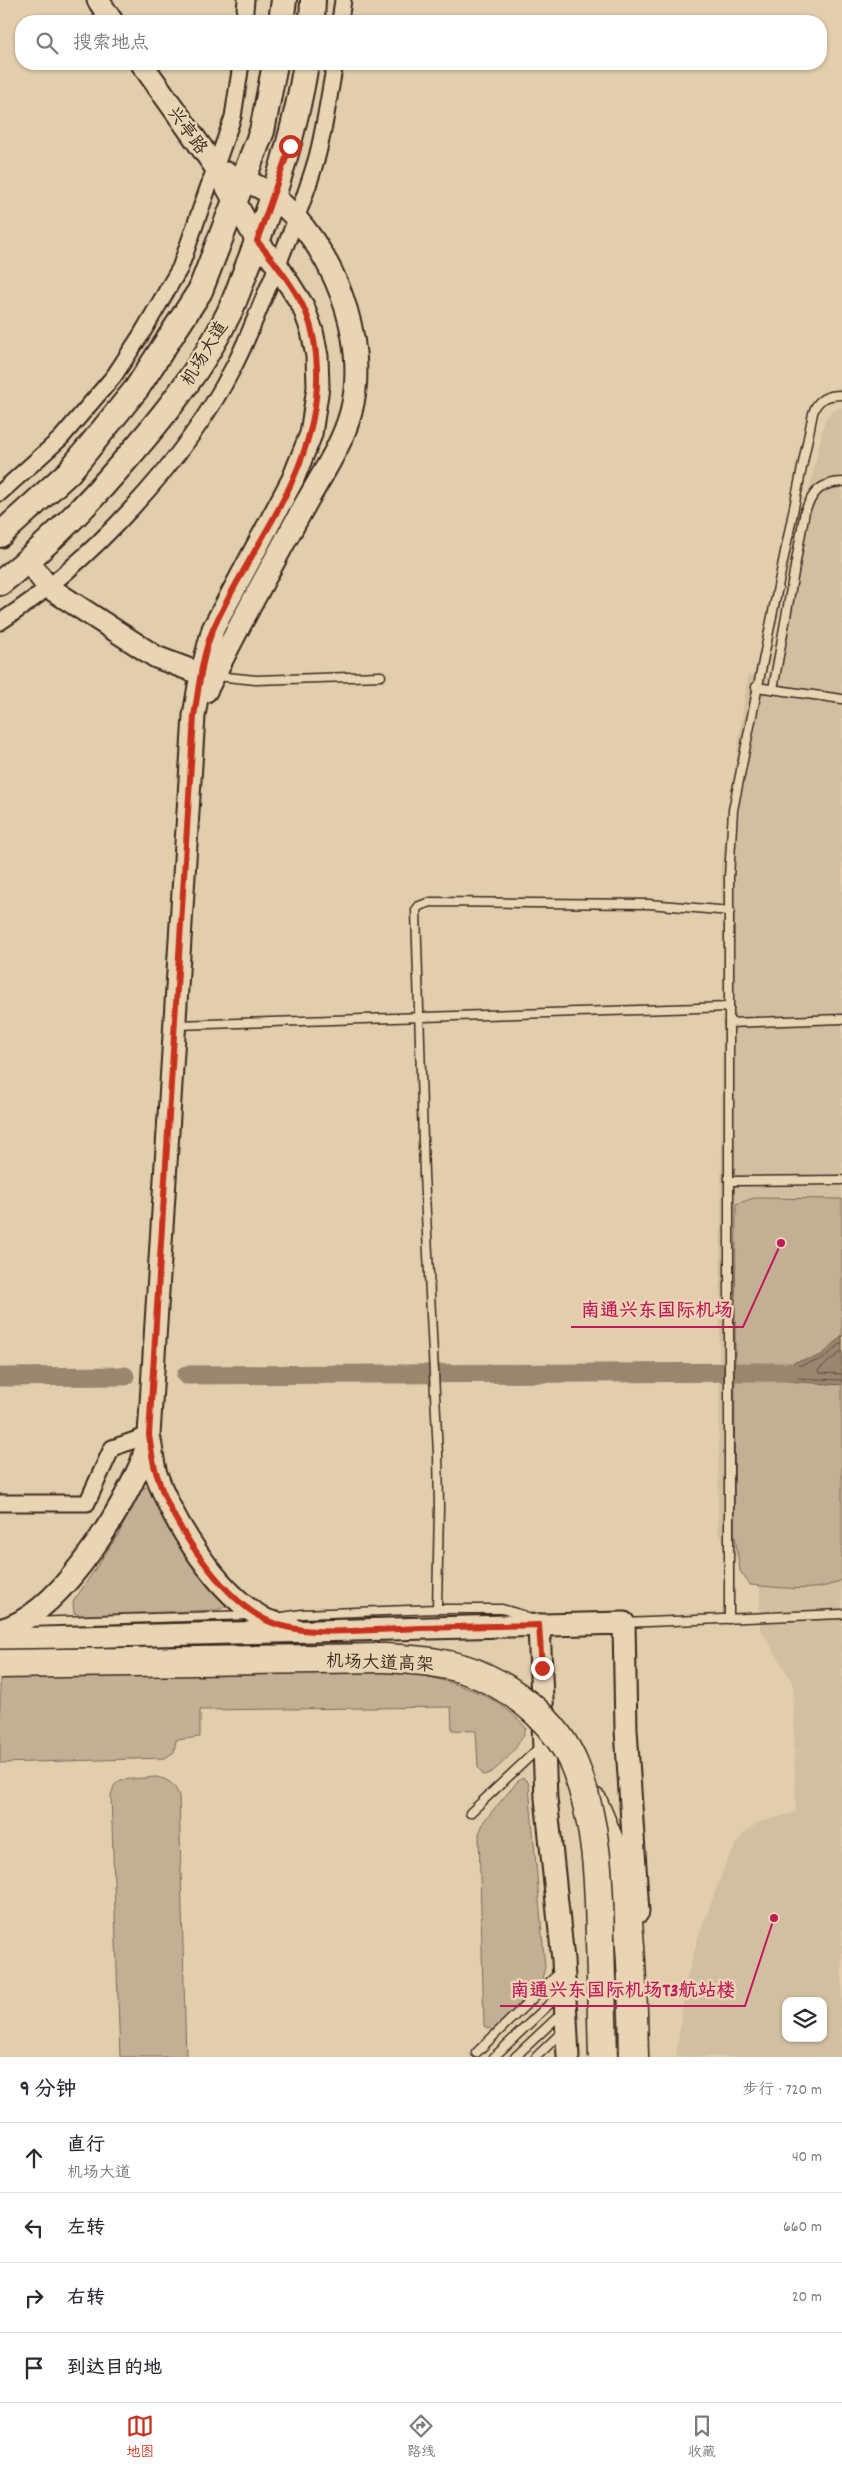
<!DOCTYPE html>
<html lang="zh">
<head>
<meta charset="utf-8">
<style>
  :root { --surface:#fff; --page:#f2f2f3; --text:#2b2b33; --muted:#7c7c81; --line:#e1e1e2; --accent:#c8321e }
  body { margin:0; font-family:Dekko,"LXGW WenKai TC",sans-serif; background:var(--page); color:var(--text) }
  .controls { position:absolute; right:15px; bottom:15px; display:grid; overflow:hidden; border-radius:10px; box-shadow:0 1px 4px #0004 }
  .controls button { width:45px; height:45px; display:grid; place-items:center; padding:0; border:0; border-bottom:1px solid var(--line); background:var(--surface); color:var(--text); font:25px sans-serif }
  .stop { position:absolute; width:15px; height:15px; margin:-11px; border:4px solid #c8321e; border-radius:50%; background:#fff }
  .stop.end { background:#c8321e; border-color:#fff; box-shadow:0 1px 5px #0008 }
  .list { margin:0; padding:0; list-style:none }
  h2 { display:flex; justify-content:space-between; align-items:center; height:65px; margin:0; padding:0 20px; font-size:21px }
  h2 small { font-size:16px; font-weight:400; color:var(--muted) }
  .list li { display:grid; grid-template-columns:32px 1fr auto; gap:15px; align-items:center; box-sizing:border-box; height:70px; padding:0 20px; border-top:1px solid var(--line) }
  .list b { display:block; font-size:19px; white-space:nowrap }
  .list p { margin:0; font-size:16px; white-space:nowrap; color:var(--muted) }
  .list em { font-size:16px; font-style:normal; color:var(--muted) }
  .icon { flex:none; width:28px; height:28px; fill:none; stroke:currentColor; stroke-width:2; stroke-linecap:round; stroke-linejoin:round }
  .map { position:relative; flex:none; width:842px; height:2057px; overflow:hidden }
  .search { position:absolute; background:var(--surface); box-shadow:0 1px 4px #0004; left:15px; right:15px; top:15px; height:55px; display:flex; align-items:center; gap:12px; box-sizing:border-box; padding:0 18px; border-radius:20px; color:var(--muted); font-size:19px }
  .sheet { height:345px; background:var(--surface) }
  nav { display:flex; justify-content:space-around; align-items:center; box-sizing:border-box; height:70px; border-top:1px solid var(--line); background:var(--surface); font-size:14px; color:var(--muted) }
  nav a { display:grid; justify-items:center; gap:2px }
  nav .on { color:var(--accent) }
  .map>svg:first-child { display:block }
</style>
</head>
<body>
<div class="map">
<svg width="842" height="2057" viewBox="0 0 842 2057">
  <rect width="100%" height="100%" fill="#e2cdad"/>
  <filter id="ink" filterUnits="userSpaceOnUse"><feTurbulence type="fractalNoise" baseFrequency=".02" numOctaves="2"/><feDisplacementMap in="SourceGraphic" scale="10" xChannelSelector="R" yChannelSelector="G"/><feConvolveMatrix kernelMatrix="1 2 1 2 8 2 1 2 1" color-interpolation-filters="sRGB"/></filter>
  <g filter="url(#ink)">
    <path fill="#d2bea0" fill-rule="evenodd" d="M842 407V2057H676L687 1978 698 1938 726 1863 742 1835 757 1823 796 1812 793 1683 760 1628V1589L718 1533 723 954 721 869 748 675 769 677 825 419 832 412ZM786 2001H823V2038H786Z"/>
    <g fill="#c3af93" stroke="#7f6c58">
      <path d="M754 1198 842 1199V1580C816 1594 778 1587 750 1585L740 1571 734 1530 736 1204Z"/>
      <path d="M148 1487 169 1525 226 1603V1606L218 1610 81 1615 74 1613 73 1602 118 1535 141 1488Z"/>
      <path d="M388 1670C436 1677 494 1688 526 1728 524 1741 496 1775 483 1775L478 1767 476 1731 452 1730 451 1707 200 1710V1737L176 1740 174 1752 165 1758 0 1763V1675Z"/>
      <path d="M156 1777C168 1779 175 1784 179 1796L186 2057H120L111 1795 114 1786 120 1780Z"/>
      <path d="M523 1778 528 1782 529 1786 545 1967 541 1983 536 1989 498 2029 493 2030 484 2026 479 1834 484 1821 518 1781Z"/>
    </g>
    <path fill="#9a866e" stroke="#74614e" d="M842 1335V1385L786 1381 783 1372C791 1357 808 1362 821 1355 829 1350 836 1341 842 1335Z"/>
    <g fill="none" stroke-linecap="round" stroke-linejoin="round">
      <g stroke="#614f3e" stroke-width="1">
        <path d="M842 1342 823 1359 793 1367 788 1373 790 1377 795 1378 842 1380"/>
        <path d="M842 1351 818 1370 820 1373 842 1374"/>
      </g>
      <g stroke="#9a866e" stroke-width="19">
        <path d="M186 1375 791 1372"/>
        <path d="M0 1377 125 1376"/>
      </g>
      <defs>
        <g id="lane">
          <path d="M216 676 256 680 381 676"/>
          <path d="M756 687 842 699"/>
          <path d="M773 689 805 511C813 492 820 483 842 482"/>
          <path d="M729 1023 842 1019"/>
          <path d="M177 1025 729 1007"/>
          <path d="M730 1181 842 1180"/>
          <path d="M437 1609 439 1507 438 1454 424 1174 416 910 419 906 431 902 649 904 730 911"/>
          <path d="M282 1617 302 1614 437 1609H502L523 1615 531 1620"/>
          <path d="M729 1619V877L733 810 813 413C817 399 827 395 842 395"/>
          <path d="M29 1622 250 1615"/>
          <path d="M624 1623 842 1614"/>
          <path d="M470 1813 541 1746"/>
          <path d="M476 2053 561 1971"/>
          <path d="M494 2057 561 1993"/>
          <path d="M515 2057 563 2012"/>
          <path d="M536 2057 563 2031"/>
        </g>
        <g id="street">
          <path d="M244 21 246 0"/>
          <path d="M340 21 343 0"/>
          <path d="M0 493 61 438 114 376 141 335 180 268 233 117 241 64"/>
          <path d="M0 622C87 566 186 460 233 368 248 340 258 310 271 281 288 240 305 199 317 157 325 127 329 94 335 64"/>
          <path d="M0 1503H87L112 1448 149 1435"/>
        </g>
        <g id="secondary">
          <path d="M98 0 112 21"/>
          <path d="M28 561 48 587 156 657 201 674"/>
          <path d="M206 691C237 630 269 570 302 510 319 479 342 446 351 412 370 339 332 244 274 197 262 186 242 180 227 173"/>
          <path d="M150 1440C152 1451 153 1463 156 1474 174 1524 217 1593 264 1619 271 1623 282 1624 290 1626"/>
          <path d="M539 1625 546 1798 563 1960 568 2057"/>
          <path d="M0 1630C57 1616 116 1519 139 1468 144 1458 146 1446 149 1435L194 716 201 674 213 629 293 479 311 434 318 387 317 356 312 331 303 306 277 265 257 241 216 168 142 64"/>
          <path d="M0 1639 624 1623 626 1730 638 1912"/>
        </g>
        <g id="primary">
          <path d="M281 21 284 0"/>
          <path d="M312 21 313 0"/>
          <path d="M0 535 69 472 137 388 200 291 262 131 275 64"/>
          <path d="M0 583C45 548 85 507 122 464 163 417 202 369 229 313 237 296 243 277 250 260 275 196 295 132 306 64"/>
        </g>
        <path id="highway" d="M593 1802C606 1832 620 1864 625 1896 632 1949 633 2004 634 2057"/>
      </defs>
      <use href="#lane" stroke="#3b2a1e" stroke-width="11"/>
      <use href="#street" stroke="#3b2a1e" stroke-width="19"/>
      <use href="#secondary" stroke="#3b2a1e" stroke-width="25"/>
      <use href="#primary" stroke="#3b2a1e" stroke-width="28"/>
      <use href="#highway" stroke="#3b2a1e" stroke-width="31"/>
      <use href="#lane" stroke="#e9d4b3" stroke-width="8"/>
      <use href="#street" stroke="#e9d4b3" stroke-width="15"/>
      <use href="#secondary" stroke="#e9d4b3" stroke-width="21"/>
      <use href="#primary" stroke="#e9d4b3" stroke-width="24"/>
      <use href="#highway" stroke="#e9d4b3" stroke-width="28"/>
      <defs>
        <path id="highway-bridge" d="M0 1664 383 1658C417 1660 455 1662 486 1678 522 1695 558 1726 574 1764 597 1820 599 1880 600 1939 601 1979 602 2018 603 2057"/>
      </defs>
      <use href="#highway-bridge" stroke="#3b2a1e" stroke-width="31" stroke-linecap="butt"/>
      <use href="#highway-bridge" stroke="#e9d4b3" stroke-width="28"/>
    </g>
  </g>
  <g fill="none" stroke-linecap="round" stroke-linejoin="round" filter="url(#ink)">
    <path stroke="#c8321e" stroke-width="6" d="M290 146 257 241C274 261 291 282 303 306 312 324 316 347 317 368 321 468 253 541 214 627 202 654 199 687 194 716L149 1435C151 1447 152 1460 156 1472 170 1521 219 1595 264 1619 300 1638 359 1630 399 1629 445 1627 492 1626 539 1625L542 1668"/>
  </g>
  <g text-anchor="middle" stroke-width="5" stroke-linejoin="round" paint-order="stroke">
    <g font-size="18" fill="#3b2a1e" stroke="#e9d4b3">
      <text transform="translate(188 130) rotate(54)" y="6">兴亭路</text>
      <text transform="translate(204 353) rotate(-59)" y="6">机场大道</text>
      <text transform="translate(380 1662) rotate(2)" y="6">机场大道高架</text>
    </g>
  </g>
  <path fill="none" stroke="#c2185b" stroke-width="2" d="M781 1243L743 1327H571M774 1918L745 2006H500"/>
  <g fill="#c2185b" stroke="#e9d4b3" stroke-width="2">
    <circle cx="781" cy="1243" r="5"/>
    <circle cx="774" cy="1918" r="5"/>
  </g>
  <g font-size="19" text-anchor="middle" font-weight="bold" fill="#c2185b" stroke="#e9d4b3" stroke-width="5" stroke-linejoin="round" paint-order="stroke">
    <text x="657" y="1316">南通兴东国际机场</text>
    <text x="623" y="1996">南通兴东国际机场T3航站楼</text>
  </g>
</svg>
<div class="controls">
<button><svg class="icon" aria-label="layers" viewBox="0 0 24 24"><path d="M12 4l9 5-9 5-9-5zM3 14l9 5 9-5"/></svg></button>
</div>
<div class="stop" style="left:290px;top:146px"></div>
<div class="stop end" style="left:542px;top:1668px"></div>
<div class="search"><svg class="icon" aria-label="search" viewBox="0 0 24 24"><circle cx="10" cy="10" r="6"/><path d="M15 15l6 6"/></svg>搜索地点</div>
</div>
<section class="sheet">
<h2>9 分钟<small>步行 · 720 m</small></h2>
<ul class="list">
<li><svg class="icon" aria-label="ahead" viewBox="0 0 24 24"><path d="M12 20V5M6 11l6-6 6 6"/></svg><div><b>直行</b><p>机场大道</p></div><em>40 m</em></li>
<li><svg class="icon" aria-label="left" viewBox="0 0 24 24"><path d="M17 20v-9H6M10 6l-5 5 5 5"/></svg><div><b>左转</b></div><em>660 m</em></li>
<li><svg class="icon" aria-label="right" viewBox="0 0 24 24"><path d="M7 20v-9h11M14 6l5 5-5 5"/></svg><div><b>右转</b></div><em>20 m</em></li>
<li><svg class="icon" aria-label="arrive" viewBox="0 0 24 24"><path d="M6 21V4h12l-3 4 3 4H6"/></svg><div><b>到达目的地</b></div></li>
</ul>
</section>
<nav>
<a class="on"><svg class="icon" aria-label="map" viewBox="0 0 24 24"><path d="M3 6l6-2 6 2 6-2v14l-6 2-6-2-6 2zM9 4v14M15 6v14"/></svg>地图</a>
<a><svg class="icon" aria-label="directions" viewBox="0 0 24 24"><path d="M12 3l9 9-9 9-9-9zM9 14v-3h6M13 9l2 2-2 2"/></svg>路线</a>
<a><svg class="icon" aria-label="saved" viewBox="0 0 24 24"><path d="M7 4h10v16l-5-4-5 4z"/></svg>收藏</a>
</nav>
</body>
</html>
